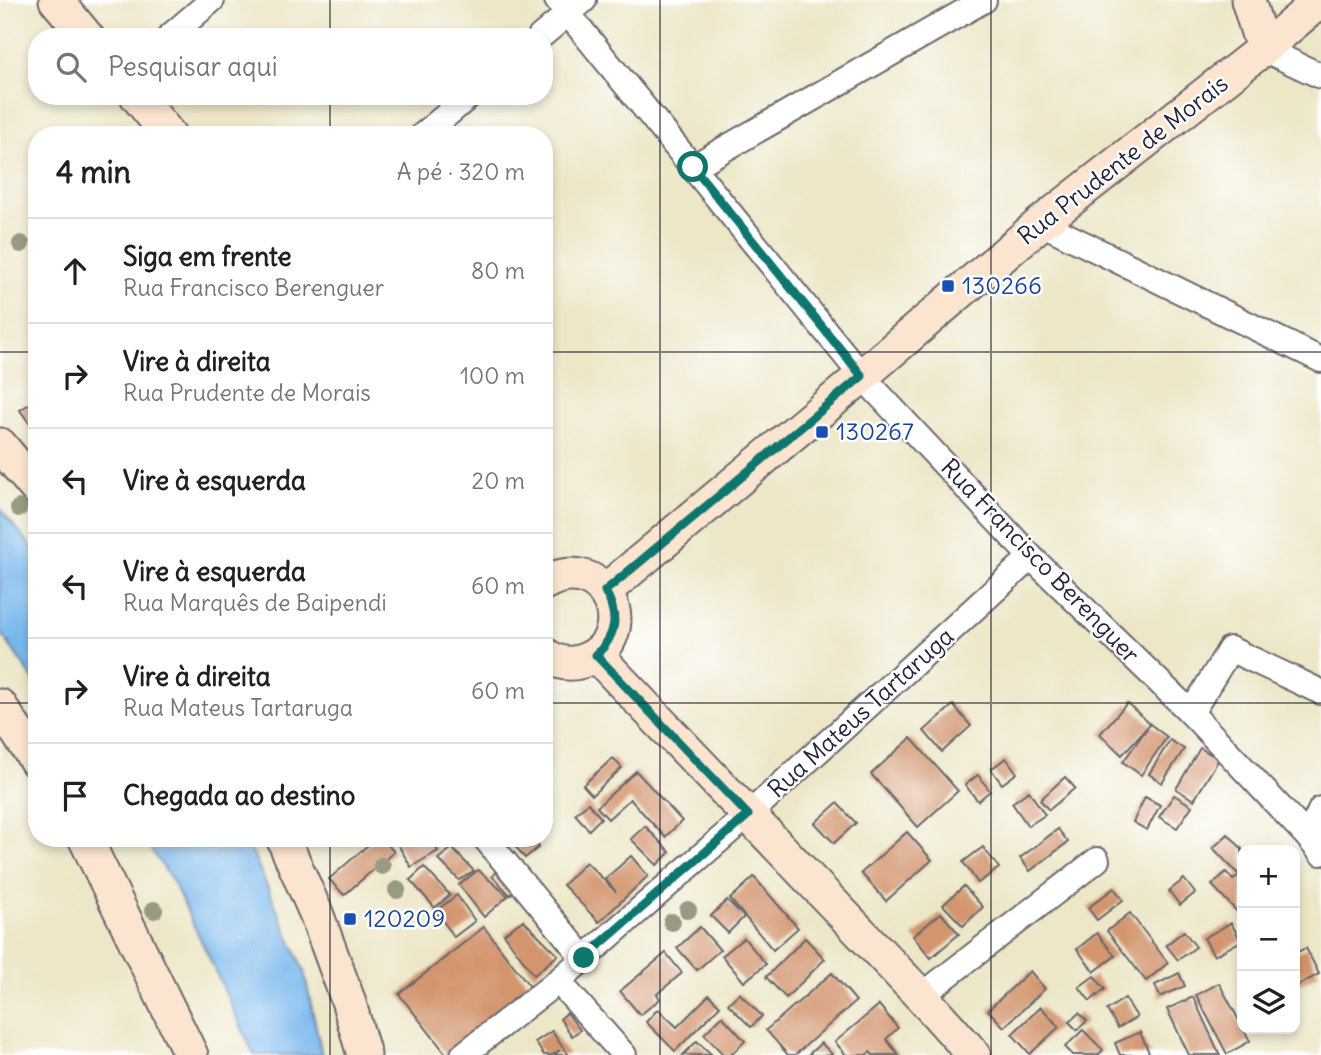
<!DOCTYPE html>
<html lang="pt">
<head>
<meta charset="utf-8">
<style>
  :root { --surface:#fff; --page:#f6f6f6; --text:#202124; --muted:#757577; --line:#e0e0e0 }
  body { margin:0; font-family:Delius,sans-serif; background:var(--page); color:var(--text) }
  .controls { position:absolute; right:21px; bottom:21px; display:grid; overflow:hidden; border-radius:14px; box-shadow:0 4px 10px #0003 }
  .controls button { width:63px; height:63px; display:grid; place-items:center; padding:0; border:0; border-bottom:2px solid var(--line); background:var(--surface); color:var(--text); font:35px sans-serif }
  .stop { position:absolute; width:21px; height:21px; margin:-16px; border:5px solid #0f766e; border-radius:50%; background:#fff }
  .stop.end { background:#0f766e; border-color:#fff; box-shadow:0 2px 7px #0008 }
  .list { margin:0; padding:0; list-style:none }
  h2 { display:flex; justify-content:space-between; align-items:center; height:91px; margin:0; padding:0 28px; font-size:30px }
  h2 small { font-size:23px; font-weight:400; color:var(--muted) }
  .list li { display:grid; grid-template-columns:46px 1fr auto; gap:21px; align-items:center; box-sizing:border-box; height:105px; padding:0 28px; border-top:2px solid var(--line) }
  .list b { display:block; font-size:26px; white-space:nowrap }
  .list p { margin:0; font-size:23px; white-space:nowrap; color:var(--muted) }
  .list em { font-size:23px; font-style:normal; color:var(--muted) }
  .icon { flex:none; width:38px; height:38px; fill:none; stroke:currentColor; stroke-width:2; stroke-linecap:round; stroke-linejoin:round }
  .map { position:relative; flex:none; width:1321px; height:1055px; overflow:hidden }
  .search { position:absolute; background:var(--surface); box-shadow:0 4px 10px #0003; left:28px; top:28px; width:525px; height:77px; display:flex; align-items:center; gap:18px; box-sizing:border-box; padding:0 24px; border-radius:28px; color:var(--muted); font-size:26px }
  .panel { position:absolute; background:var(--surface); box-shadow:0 4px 10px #0003; left:28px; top:126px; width:525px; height:721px; border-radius:28px }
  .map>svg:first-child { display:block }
</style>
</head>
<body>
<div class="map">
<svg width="1321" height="1055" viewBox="0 0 1321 1055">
  <rect width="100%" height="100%" fill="#fff"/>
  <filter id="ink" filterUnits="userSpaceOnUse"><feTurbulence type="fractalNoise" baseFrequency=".0143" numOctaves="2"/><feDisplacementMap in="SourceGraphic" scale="14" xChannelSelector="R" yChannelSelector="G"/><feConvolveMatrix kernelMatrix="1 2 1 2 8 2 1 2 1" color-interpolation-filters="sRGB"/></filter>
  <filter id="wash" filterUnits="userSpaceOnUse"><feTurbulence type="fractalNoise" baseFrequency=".00686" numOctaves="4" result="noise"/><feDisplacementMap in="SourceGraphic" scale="28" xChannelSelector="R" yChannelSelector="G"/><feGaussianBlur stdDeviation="1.57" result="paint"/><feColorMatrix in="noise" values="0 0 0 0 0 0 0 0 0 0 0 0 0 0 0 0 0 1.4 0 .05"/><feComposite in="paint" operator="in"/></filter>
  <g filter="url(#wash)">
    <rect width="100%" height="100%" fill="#ede6c7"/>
    <g fill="#78b7ec" stroke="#4d6c94" stroke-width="2">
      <path d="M0 509 37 553V685L0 631Z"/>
      <path d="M143 838H246L304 971 322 1055H254L207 953 172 880Z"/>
    </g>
    <g id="blocks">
      <g fill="#d3956e">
        <path d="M37 399V434L20 410Z"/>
        <path d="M1127 703 1150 724 1167 737 1141 775 1123 762 1150 724 1122 755 1100 734Z"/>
        <path d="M953 705 971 726 942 752 924 731Z"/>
        <path d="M911 738 958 791 918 827 871 774Z"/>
        <path d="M1170 740 1184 749 1162 783 1149 774Z"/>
        <path d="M1200 748 1219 759 1194 800 1176 789Z"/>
        <path d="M613 758 622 768 592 795 583 785Z"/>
        <path d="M1006 758 1017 773 1002 784 991 769Z"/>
        <path d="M636 771 682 821 665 837 630 799 608 819 597 807Z"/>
        <path d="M978 775 990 791 978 801 965 785Z"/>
        <path d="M1065 777 1075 788 1049 810 1040 800Z"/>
        <path d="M1029 791 1045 815 1028 826 1012 803Z"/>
        <path d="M1174 795 1192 806 1177 828 1159 817Z"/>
        <path d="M1145 797 1160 805 1147 830 1133 822Z"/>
        <path d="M588 803 601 818 589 830 575 814Z"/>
        <path d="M837 803 856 823 834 843 815 823Z"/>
        <path d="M645 826 670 852 657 865 631 839Z"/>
        <path d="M1058 829 1068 842 1030 871 1020 858Z"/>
        <path d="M907 832 932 860 886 901 861 873Z"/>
        <path d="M1228 834 1242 849V912L1239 914 1212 885 1226 872 1233 880 1239 875 1213 848Z"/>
        <path d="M376 838H382L394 852 344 895 329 879Z"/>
        <path d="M394 838H430L438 851 411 867Z"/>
        <path d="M509 838H532L539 847 525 858Z"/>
        <path d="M983 847 999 868 978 883 963 862Z"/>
        <path d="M452 848 474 871 459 880 438 859Z"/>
        <path d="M631 856 648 876 599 922 563 885 586 862 616 892 605 879Z"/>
        <path d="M424 867 450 895 435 908 410 880Z"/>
        <path d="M500 868 519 886 510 895 492 876Z"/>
        <path d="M478 870 508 896 484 917 459 885Z"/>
        <path d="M754 877 798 928 773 950 730 899Z"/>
        <path d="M1184 879 1195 893 1180 905 1169 891Z"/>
        <path d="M964 886 983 907 963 926 943 905Z"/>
        <path d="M1114 888 1123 900 1097 920 1088 908Z"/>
        <path d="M457 895 475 921 454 937 436 911Z"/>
        <path d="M727 900 744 917 728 933 711 916Z"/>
        <path d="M941 913 959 934 931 958 913 936Z"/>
        <path d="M1130 913 1168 963 1146 981 1107 931Z"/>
        <path d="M523 920 558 955 534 975 504 934Z"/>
        <path d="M1231 923 1241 941 1214 956 1204 938Z"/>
        <path d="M484 927 534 992 454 1055H447L399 994Z"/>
        <path d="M700 927 720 950 697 970 677 948Z"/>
        <path d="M1184 931 1196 947 1178 960 1166 945Z"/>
        <path d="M1097 933 1115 956 1094 972 1077 949Z"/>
        <path d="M744 938 766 964 744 982 722 956Z"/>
        <path d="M805 938 825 959 786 998 766 977Z"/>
        <path d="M1306 948 1319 974 1295 987V953Z"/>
        <path d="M666 953 682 973 657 994 660 999 640 1015 620 991Z"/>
        <path d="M1030 971 1045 989 1004 1027 988 1010Z"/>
        <path d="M832 973 856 1001 795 1055H788L766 1030Z"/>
        <path d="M1179 973 1185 986 1160 997 1155 985Z"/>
        <path d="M1094 976 1105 989 1090 1001 1079 987Z"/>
        <path d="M1219 983 1250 1041 1227 1054 1196 995Z"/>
        <path d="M739 993 762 1016 751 1027 728 1004Z"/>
        <path d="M709 995 720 1006 675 1051 646 1022 658 1009 677 1027Z"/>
        <path d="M1193 997 1220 1055H1189L1167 1009Z"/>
        <path d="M1125 998 1137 1017 1118 1028 1107 1010Z"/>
        <path d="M879 1005 898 1028 886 1039 899 1055H873L870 1052 866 1055H846L835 1042Z"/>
        <path d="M1041 1007 1059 1027 1030 1054 1012 1034Z"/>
        <path d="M567 1013 580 1030 572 1036 560 1019Z"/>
        <path d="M1079 1013 1087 1021 1077 1030 1069 1022Z"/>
        <path d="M722 1016 745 1041 731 1055H724L704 1034Z"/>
        <path d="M1083 1030 1103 1050 1098 1055H1073L1065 1047Z"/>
        <path d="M552 1031 563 1048 569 1055H554L560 1050 552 1055H544L535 1042Z"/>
        <path d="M1140 1032 1150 1055H1120L1115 1043Z"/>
        <path d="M697 1041 712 1055H683Z"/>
        <path d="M821 1043 833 1055H808Z"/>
      </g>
    </g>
  </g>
  <g filter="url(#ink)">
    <use href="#blocks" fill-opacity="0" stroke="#69676c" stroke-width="2"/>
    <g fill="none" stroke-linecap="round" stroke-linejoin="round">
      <defs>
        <g id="street">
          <path d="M557 0 862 376 1031 557 1191 713 1308 837 1321 853"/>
          <path d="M169 37 212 0"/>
          <path d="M540 37 584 0"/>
          <path d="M1263 49 1321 76"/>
          <path d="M423 135 469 96"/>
          <path d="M693 167 984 0"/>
          <path d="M1041 223 1321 360"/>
          <path d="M1191 713 1230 649 1321 692"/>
          <path d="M1308 837 1321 809"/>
          <path d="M485 838 584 958"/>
          <path d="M558 981 624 1055"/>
          <path d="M921 996 1097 860"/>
          <path d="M463 1055 558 981 748 815 1031 557"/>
        </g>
        <g id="secondary">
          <path d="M56 0 87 37"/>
          <path d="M1248 0 1263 49"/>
          <path d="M137 96 169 135"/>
          <path d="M0 445 37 489"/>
          <path d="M544 583C607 548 642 638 585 660 571 666 556 663 544 654"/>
          <path d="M605 591 862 376 1041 223 1263 49 1321 0"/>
          <path d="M596 655 921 996 974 1055"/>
          <path d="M0 706 37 762"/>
          <path d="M85 838 191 1055"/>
          <path d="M283 838 316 913 348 1000 364 1055"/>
        </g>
      </defs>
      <use href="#street" stroke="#69676c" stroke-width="28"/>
      <use href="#secondary" stroke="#69676c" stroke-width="37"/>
      <use href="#street" stroke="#fff" stroke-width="24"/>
      <use href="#secondary" stroke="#fce5d0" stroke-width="33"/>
    </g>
    <g fill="#989a83">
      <circle cx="21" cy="244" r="9"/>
      <circle cx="19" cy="508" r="9"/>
      <circle cx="382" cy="866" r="9"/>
      <circle cx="397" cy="890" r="9"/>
      <circle cx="154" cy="910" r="9"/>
      <circle cx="688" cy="910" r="9"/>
      <circle cx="672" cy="922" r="9"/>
    </g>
  </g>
  <g fill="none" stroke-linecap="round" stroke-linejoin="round" filter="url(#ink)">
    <path stroke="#0f766e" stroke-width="9" d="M584 958 748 815 596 655C617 635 619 616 605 591L862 376 693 167"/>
  </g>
  <path fill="none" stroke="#22223b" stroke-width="2" stroke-opacity="0.55" d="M330 0V37M660 0V1055M991 0V1055M330 96V135M0 352H37M544 352H1321M0 703H37M544 703H1321M330 838V1055"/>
  <g fill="#1a4fb4" stroke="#fff" stroke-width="2.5">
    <rect x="941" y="279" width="14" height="14" rx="3.5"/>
    <rect x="815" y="425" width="14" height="14" rx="3.5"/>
    <rect x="343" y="912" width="14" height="14" rx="3.5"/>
  </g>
  <g text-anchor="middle" stroke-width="5" stroke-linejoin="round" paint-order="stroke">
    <g font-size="24" fill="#22223b" stroke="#fff">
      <text transform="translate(1123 160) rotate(-38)" y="8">Rua Prudente de Morais</text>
      <text transform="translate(1040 561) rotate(46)" y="8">Rua Francisco Berenguer</text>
      <text transform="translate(861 713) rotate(-42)" y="8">Rua Mateus Tartaruga</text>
    </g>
    <g font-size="24" fill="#164399" stroke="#fff" text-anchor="start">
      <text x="962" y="294">130266</text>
      <text x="836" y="440">130267</text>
      <text x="364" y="927">120209</text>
    </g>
  </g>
</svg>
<div class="controls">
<button>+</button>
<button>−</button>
<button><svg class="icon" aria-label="layers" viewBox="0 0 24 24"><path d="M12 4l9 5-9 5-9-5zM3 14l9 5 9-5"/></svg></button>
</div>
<div class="stop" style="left:693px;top:167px"></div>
<div class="stop end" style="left:584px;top:958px"></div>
<div class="search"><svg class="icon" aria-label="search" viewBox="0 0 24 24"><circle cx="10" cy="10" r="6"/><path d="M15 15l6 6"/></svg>Pesquisar aqui</div>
<section class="panel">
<h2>4 min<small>A pé · 320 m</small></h2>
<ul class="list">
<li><svg class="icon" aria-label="ahead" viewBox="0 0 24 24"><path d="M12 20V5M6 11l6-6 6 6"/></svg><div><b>Siga em frente</b><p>Rua Francisco Berenguer</p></div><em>80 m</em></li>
<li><svg class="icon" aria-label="right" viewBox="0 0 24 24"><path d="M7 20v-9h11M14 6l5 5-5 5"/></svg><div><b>Vire à direita</b><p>Rua Prudente de Morais</p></div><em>100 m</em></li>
<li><svg class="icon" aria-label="left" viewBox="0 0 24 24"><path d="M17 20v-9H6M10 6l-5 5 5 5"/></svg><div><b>Vire à esquerda</b></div><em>20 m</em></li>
<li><svg class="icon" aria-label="left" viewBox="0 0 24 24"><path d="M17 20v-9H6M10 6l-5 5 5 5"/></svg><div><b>Vire à esquerda</b><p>Rua Marquês de Baipendi</p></div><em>60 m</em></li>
<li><svg class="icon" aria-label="right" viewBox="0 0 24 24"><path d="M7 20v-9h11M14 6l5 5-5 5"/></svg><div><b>Vire à direita</b><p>Rua Mateus Tartaruga</p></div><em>60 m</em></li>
<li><svg class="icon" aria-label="arrive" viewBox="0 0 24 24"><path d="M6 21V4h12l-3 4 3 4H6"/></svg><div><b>Chegada ao destino</b></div></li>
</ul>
</section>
</div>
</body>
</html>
